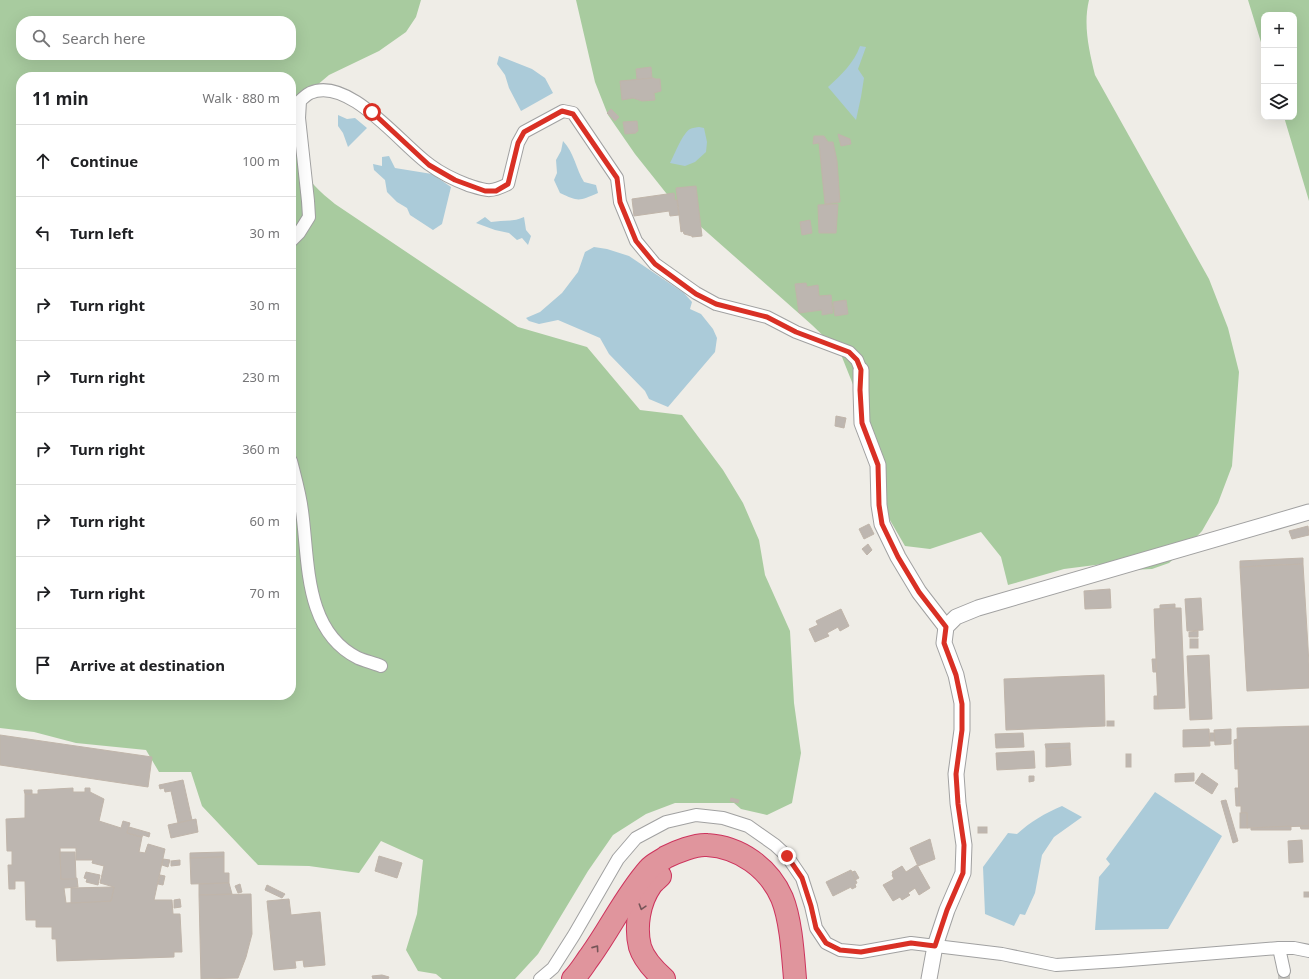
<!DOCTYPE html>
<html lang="en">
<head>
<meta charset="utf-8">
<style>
  :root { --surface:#fff; --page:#f2f2f2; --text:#202124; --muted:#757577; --line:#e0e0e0 }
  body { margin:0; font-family:"Noto Sans",sans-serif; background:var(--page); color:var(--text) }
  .controls { position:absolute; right:12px; top:12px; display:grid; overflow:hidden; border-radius:8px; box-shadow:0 4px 16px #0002 }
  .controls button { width:36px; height:36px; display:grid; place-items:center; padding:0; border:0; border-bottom:1px solid var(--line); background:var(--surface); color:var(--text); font:20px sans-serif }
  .stop { position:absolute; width:12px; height:12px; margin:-9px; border:3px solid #d93025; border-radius:50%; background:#fff }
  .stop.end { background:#d93025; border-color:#fff; box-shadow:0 1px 4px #0008 }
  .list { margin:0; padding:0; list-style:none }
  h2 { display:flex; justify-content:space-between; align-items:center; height:52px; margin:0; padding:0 16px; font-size:17px }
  h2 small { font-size:13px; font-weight:400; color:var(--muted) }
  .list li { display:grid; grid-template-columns:26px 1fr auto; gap:12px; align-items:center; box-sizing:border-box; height:72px; padding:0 16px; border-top:1px solid var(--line) }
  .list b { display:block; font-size:15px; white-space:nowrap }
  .list em { font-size:13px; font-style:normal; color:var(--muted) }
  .icon { flex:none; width:22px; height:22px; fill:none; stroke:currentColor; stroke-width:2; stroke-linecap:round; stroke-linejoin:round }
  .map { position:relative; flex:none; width:1309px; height:979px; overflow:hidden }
  .search { position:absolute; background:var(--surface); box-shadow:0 4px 16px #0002; left:16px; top:16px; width:280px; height:44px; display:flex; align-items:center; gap:10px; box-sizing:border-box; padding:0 14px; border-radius:16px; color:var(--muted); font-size:15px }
  .panel { position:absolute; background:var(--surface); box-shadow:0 4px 16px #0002; left:16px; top:72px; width:280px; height:628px; border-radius:16px }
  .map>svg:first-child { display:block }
</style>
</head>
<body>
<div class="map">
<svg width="1309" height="979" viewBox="0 0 1309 979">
  <rect width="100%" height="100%" fill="#efede7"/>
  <g fill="#a8cb9f" fill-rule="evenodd">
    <path d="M0 0H421L416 17 406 32 379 51 329 75 303 97 292 111 291 116V77H21V695H291V128C295 149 300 169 314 185 320 192 328 198 335 204L518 327 587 347 640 410 682 415 723 470 743 503 759 540 765 575 790 631 794 703 801 753 792 803 767 815 741 809 734 803H675L646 814 613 835 588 871 538 954 515 979H442L436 974 418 971 406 950 417 914 423 860 381 841 359 873 309 866 258 865 202 806 191 772H159L146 750 76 743 34 732 0 728ZM21 21H291V55H21Z"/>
    <path d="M576 0H1089C1083 25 1089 50 1095 75L1209 279 1228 328 1239 372 1232 466 1218 503 1202 531 1184 550 1169 563 1152 569 1131 570 1111 563 1064 569 1008 585 1001 557 981 532 930 549 905 546 880 503 885 465 840 352 812 325 674 203 635 154 608 115 595 82Z"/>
    <path d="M1248 0H1309V201L1284 117H1294V15H1264V52Z"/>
  </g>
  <g fill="#abcbd9">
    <path d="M860 46 866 47 858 69 864 78 861 97 856 120 828 87C841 75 854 63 860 46Z"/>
    <path d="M499 56 532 69 545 78 553 93 521 111 509 88 505 75 497 64Z"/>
    <path d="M338 115 347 119 355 118 367 128 348 147 343 133 338 126Z"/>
    <path d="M699 127 704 128 707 142 706 152 695 162 685 166 670 163C675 154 682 134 690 129 692 128 697 127 699 127Z"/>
    <path d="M563 141C574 152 576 169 584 182L596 185 598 193C579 201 579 202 560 193L554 180 557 173 556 160 561 151Z"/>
    <path d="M389 156 395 168 432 174 451 187 442 224 433 230 410 215 407 208 397 202 387 192 385 180 374 170 373 164 382 166V157Z"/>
    <path d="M485 217 491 222C503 220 514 222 524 217L526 230 531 236 528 245 522 238 517 240 509 233 495 230 476 223Z"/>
    <path d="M594 247 607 249 629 256 684 293 692 302 690 309 701 314 713 329 717 338 715 352 668 407 649 399 645 391 609 354 600 338 558 320 539 324 529 321 526 318 540 312 562 293 578 272 585 252Z"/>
    <path d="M1155 792 1222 836 1168 929 1095 930 1099 877 1110 864 1106 859Z"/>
    <path d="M1062 806 1082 817 1054 837 1042 855 1035 893 1025 915 1020 914 1014 926 985 914 983 867 1008 833 1017 834C1030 822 1045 813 1062 806Z"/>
  </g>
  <g fill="#bdb6b0" stroke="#c0b5aa" fill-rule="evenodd">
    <path d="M651 67 652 78 637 80 636 69Z"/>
    <path d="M652 78H654L655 79H660L661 91 654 93 655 100 642 101 633 98 622 100 620 81Z"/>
    <path d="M611 109 619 117 615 121 607 113Z"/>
    <path d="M637 121 638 131 636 132V133L625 134 623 122Z"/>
    <path d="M838 134 850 139 851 144 841 146Z"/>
    <path d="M814 136H824L828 142H833L837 161 840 202 825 204 819 143 813 144Z"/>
    <path d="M696 186 702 236 692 237V236L684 234 683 231 681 232 676 188Z"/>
    <path d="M674 193 675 200H677L679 215 670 216 669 211 634 216 632 199Z"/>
    <path d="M838 204 836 233H819L818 205Z"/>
    <path d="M810 220 812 233 802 235 800 222Z"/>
    <path d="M806 283 807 287 818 285 819 296 831 295 833 313 822 315V310L799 313 795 284Z"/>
    <path d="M846 300 848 314 835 316 833 302Z"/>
    <path d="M836 416 846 418 844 428 835 426Z"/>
    <path d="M869 524 874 534 864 539 859 529Z"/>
    <path d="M1308 526 1309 535 1292 539 1289 531Z"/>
    <path d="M868 544 872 550 867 555 862 549Z"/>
    <path d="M1303 558V564L1240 567V561Z"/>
    <path d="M1303 564 1309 664V688L1247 691 1240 567Z"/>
    <path d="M1110 589 1111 608 1085 609 1084 591Z"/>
    <path d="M1201 598 1203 630 1187 631 1185 599Z"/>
    <path d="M1175 604V608L1160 609V605Z"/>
    <path d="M1175 608H1181L1185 708 1158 709 1154 609Z"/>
    <path d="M841 609 849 626 840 631 838 627 827 633 829 636 815 642 809 629 818 625 816 621Z"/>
    <path d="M1198 631V637H1189V632Z"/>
    <rect x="1190" y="639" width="8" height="9"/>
    <path d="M1209 655 1212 719 1190 720 1187 656Z"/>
    <path d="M1152 659H1156V672H1153Z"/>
    <path d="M1104 675 1105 726 1006 730 1004 679Z"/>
    <path d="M1154 696H1157L1158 709H1154Z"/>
    <rect x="1107" y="721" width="7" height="5"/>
    <path d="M1309 726V826L1247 828V813H1241V806H1239L1237 728Z"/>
    <path d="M1209 729 1210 746 1183 747V730Z"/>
    <path d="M1231 729V744L1215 745 1214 730Z"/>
    <path d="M1023 733 1024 747 996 748 995 734Z"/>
    <path d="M1210 733H1214L1215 741H1210Z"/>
    <path d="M0 735 152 757 148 787 0 765Z"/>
    <path d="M1237 739 1238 769H1235L1234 740Z"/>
    <path d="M1070 743V748L1046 749 1045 744Z"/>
    <path d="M1070 748 1071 765 1046 767V749Z"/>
    <path d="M1034 751 1035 768 997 770 996 753Z"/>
    <rect x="1126" y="754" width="5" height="13"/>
    <path d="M1194 773V781L1175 782V774Z"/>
    <path d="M1202 773 1218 784 1212 794 1195 783Z"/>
    <path d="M1029 776H1034V781L1029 782Z"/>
    <path d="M183 780 192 820 178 823 171 791 165 792 164 788 160 789 159 785Z"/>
    <path d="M73 788V792H85V788H90V792L104 799 99 821 121 828 123 821 130 823 127 833 142 837 139 852 145 853 148 844 165 849 154 900H172L173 914H180L182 952H174V957L57 961 56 939H52V927H36V920H26L25 881H15V889H9L8 865H12V851H7L6 819 25 818V794H38V790ZM60 848H76V860H93L92 863 104 866 100 883 114 887 111 901 66 903 64 888 78 887 77 878 61 879Z"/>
    <path d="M1235 788H1239V806H1236Z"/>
    <path d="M24 790H32V794H25Z"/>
    <path d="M731 798 739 800 738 803 730 801Z"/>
    <path d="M1226 800 1238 841 1233 843 1221 801Z"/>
    <rect x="1240" y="813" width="7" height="15"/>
    <path d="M196 819 198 832 171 838 168 825Z"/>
    <path d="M1291 826V830H1251V828Z"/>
    <path d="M1300 826H1309V829H1301Z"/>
    <path d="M129 827 150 833 149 837 143 835 142 837 127 833Z"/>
    <rect x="978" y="827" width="9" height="6"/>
    <path d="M930 839 935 859 918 866 910 848Z"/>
    <path d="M1302 840 1303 862 1289 863 1288 841Z"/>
    <path d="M60 852H75L76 879H61Z"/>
    <path d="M224 852V857L190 858V853Z"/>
    <path d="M379 856 402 863 397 878 375 871Z"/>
    <path d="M224 857V873H229V883L191 884 190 858Z"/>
    <path d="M163 859 170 860 168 867 162 865Z"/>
    <path d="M180 860V865L171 866V861Z"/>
    <path d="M917 865 930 888 919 895 915 888 908 893 910 895 902 900 900 897 893 901 883 885 894 879 892 875 893 874 892 872 902 866 906 872Z"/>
    <path d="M851 870 857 883 855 884 856 887 852 889 851 887 833 896 826 882Z"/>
    <path d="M855 871 859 878 855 880 852 872Z"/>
    <path d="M86 872 100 875 98 885 86 882 87 879 84 878Z"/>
    <path d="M160 875 165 876 163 885 158 884Z"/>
    <path d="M229 883 232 894 199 895V884Z"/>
    <path d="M240 884 242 892 238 893 235 886Z"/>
    <path d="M267 885 285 894 282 898 265 890Z"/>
    <path d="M114 887 111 901 71 903V888Z"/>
    <rect x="1304" y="892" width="5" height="5"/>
    <path d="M251 894 252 934 246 957 238 978 201 979 199 895Z"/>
    <path d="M180 899 181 907 174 908V900Z"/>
    <path d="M289 899 291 915 320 912 325 965 304 967 303 960 295 961 296 968 274 970 267 901Z"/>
    <path d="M382 975 389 977 388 979H373L372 976Z"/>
  </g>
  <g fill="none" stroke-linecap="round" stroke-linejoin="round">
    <path stroke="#c6c4bf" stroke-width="12" stroke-dasharray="12 6" stroke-linecap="butt" d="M1284 971V979"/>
    <defs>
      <g id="minor">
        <path d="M291 241 299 233 309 217 308 201 299 118 300 101C303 98 306 95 310 93 349 75 402 146 430 165 442 174 455 180 468 185 487 191 490 193 508 184L518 143 524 132 563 111 573 113 617 178 620 202 636 241 655 264 696 293 716 304 767 317 796 332 849 352 857 360 861 370"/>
        <path d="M291 461C295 477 300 494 302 511 309 562 304 631 358 658 365 661 374 663 381 666"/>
        <path d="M1279 948 1284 971"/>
        <path d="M540 979 553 968 574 935 618 859 636 838 666 822 696 815 723 818 748 826 775 845 787 856 802 878 811 906 816 928 826 943 840 950 861 952 911 943 1002 954 1056 965 1118 961 1279 948H1294L1309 951"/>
      </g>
      <g id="tertiary">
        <path d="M861 370V390L862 423 878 465 879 505 882 524 898 557 919 592 946 627"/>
        <path d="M929 979 935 946 947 910 963 873 964 845 958 803 956 774 962 730V703L956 675 944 643 946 627 956 617 978 608 1309 512"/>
      </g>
      <g id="motorway">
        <path d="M660 876C657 879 653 882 651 885 639 902 635 927 640 947 644 960 655 971 664 979"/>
        <path d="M573 979C580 972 585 963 591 955 611 927 626 895 649 869 653 864 661 861 666 857 676 852 696 844 707 845 740 847 769 868 782 898 791 920 793 955 795 979"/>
      </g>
    </defs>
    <use href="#minor" stroke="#a1a1a1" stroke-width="14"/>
    <use href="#tertiary" stroke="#a1a1a1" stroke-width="17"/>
    <use href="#motorway" stroke="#cd345d" stroke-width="24"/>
    <use href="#minor" stroke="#fff" stroke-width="12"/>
    <use href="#tertiary" stroke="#fff" stroke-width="15"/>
    <use href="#motorway" stroke="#e0959d" stroke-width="22"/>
  </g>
  <defs><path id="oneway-chevron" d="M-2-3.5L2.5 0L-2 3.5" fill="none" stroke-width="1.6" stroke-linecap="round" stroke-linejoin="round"/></defs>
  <g stroke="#765558">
    <use href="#oneway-chevron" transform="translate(642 907) rotate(107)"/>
    <use href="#oneway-chevron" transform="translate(596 948) rotate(-55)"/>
  </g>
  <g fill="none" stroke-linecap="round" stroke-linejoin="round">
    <path stroke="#d93025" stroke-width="5" d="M372 112 429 165 455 180 485 191H496L508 184 518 143 524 132 562 111 573 114 617 178 620 202 636 241 655 264 696 294 716 304 767 317 796 332 849 352 857 360 861 370 860 390 862 423 878 465 879 505 882 524 898 557 919 592 946 627 944 643 956 675 962 704V730L956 774 958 804 964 845 963 873 947 910 935 946 911 943 861 952 840 950 826 943 816 928 811 906 802 878 787 856"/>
  </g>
</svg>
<div class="controls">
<button>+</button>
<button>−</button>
<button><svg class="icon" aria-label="layers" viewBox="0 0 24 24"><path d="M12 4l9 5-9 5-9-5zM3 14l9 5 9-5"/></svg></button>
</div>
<div class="stop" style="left:372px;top:112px"></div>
<div class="stop end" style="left:787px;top:856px"></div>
<div class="search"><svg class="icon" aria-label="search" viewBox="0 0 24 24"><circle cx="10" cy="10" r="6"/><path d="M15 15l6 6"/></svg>Search here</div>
<section class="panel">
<h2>11 min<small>Walk · 880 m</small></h2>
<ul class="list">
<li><svg class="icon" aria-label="ahead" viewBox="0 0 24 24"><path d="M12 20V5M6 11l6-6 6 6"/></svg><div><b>Continue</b></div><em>100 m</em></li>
<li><svg class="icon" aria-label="left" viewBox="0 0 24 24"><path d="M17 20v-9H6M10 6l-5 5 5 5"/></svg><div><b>Turn left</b></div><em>30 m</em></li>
<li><svg class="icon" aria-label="right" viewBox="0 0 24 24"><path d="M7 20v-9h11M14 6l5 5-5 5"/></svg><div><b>Turn right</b></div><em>30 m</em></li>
<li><svg class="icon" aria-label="right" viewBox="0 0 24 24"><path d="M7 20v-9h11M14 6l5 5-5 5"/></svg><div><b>Turn right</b></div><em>230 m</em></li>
<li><svg class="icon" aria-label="right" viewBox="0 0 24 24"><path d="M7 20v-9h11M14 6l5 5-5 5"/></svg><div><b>Turn right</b></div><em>360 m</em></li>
<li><svg class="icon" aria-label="right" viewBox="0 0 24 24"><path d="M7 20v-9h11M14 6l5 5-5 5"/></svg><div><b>Turn right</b></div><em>60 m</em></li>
<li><svg class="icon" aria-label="right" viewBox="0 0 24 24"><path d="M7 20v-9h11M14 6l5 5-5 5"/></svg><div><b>Turn right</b></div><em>70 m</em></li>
<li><svg class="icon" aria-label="arrive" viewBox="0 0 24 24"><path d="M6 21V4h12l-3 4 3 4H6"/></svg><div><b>Arrive at destination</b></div></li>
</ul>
</section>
</div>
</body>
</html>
